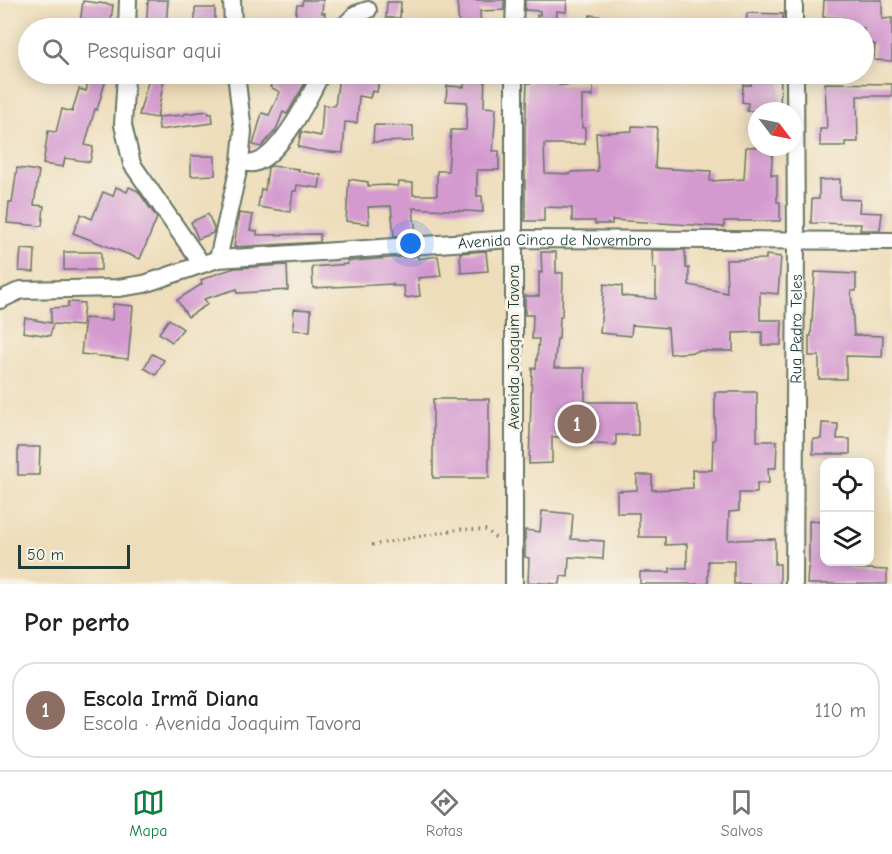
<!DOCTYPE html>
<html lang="pt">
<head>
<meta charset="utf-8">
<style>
  :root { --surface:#fff; --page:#f2f2f2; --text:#202124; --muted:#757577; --line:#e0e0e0; --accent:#0b8043 }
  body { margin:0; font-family:"Comic Neue",sans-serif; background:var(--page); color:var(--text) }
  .controls { position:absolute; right:18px; bottom:18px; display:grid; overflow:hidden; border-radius:12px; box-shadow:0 3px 15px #0003 }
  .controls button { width:54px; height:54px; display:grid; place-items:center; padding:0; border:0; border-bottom:2px solid var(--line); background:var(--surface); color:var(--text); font:30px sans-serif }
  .compass { position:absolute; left:748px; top:102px; width:54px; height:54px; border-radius:50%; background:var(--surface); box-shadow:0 3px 15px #0003; rotate:122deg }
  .scale { position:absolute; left:18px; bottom:15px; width:112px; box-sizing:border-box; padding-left:6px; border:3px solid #1f3d34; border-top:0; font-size:16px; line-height:21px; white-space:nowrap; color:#1f3d34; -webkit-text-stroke:4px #f7f3e8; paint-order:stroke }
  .you { position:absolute; left:411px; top:244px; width:21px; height:21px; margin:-15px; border:4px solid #fff; border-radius:50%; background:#1a73e8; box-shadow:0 0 0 9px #1a73e833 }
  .badge { display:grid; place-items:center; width:39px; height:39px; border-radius:50%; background:var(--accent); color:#fff; font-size:20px; font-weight:700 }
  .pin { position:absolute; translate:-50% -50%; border:3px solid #fff; box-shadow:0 2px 6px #0006 }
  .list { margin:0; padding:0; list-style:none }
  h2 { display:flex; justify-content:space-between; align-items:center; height:78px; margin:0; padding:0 24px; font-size:26px }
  h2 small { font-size:20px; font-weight:400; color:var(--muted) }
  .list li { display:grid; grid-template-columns:39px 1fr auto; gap:18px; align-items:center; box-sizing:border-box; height:96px; margin:0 12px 12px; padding:0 12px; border:2px solid var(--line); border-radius:24px }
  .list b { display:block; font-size:22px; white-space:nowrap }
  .list p { margin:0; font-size:20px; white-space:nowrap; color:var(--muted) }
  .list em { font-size:20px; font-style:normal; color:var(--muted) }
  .icon { flex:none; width:33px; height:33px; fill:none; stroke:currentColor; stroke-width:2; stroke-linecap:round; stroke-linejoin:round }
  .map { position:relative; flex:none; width:892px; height:584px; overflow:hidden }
  .search { position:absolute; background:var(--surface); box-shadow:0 3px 15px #0003; left:18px; right:18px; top:18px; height:66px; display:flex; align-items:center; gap:15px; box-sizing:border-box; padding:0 21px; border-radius:33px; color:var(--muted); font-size:22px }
  .sheet { height:186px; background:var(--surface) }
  nav { display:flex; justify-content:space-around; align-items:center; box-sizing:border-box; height:84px; border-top:2px solid var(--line); background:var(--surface); font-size:16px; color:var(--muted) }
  nav a { display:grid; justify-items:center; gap:3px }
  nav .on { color:var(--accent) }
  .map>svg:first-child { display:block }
</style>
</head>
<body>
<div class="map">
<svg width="892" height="584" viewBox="0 0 892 584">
  <rect width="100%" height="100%" fill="#f7f3e8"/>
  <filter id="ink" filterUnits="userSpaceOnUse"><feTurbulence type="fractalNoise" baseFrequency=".0167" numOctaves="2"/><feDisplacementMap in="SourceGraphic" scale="12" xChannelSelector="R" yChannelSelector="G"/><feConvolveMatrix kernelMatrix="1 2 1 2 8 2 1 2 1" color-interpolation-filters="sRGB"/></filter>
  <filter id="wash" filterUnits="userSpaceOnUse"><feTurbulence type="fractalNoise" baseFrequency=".008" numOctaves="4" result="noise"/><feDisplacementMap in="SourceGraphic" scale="24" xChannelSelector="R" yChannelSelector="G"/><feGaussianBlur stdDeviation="1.35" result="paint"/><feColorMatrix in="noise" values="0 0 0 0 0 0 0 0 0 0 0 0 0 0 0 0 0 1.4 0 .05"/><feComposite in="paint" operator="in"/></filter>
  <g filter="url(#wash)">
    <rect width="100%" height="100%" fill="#eeddba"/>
    <g id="blocks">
      <g fill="#d49ad0">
        <path d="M148 0H168L166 28 146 27Z"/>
        <path d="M303 0H323L322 13H325L323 28H294L297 5H302Z"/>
        <path d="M457 0H504V10L480 11 481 28H459Z"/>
        <path d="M525 0H567L566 12 557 11 556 28H537V15H540V11L525 10Z"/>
        <path d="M824 0H882V19L892 18V61L874 60 875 44H864V28H845V18L823 17Z"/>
        <path d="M83 1 113 5 110 28H94L95 25 80 24Z"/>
        <path d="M387 2H401L400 18H386Z"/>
        <rect x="195" y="8" width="20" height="20"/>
        <path d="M747 13 783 14 782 28H746Z"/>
        <path d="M590 15 633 21 632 28H589Z"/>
        <path d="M90 74 107 76 97 110 95 109 85 145 93 147 90 162 65 158 63 167 43 164 48 131 56 132 62 109 72 112 79 89 86 91Z"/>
        <path d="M150 74H165L157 118 139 115Z"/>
        <path d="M277 74H310L287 114 283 112 276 130 261 147 253 145 262 113 269 115 280 92 270 87Z"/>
        <path d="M351 74 375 75 374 79H379L377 92 372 91 370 98 359 96 357 123 345 122 343 153 318 151 298 147 301 132 321 136 323 105 335 106 339 76 351 77Z"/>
        <path d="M465 74H485L484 107 496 108 493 151H499V170H477V196H482L483 212 413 208 416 235 394 237 391 206 368 207 369 224 346 221 349 179 368 182V186L387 185 398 186 399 182 413 183V195H437V171H448L451 130H466L467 102 446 101 447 86 464 87Z"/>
        <path d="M531 74H560L559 85 593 84V96H582V128H585V144H544L545 173 571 174V172L598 171 596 133 632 131V126L657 127 655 168 711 171 710 181 744 179 746 147H773L771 175H777V202H780V221H724V227L612 220V224H595V221H572V208L544 207V221H525V131L527 83H531Z"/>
        <path d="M750 74H781L780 111H747L748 103 742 102 743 85H751Z"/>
        <path d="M825 83 892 84V96H857L858 142H845V146H820V129H827Z"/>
        <path d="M208 111 209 114 212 113 213 123 159 130 158 117 184 115V114Z"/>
        <path d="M374 125 413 126V141L373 142Z"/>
        <path d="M191 156H215V175L191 176Z"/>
        <path d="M271 166 299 169 298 171 321 175 319 188 297 185 296 191H293L290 212 258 207 261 189 265 190 268 168Z"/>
        <path d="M17 168 39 171 34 205 44 206 42 226 7 223 9 202 12 203Z"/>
        <path d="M840 179V199L860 200 859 212 882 213 880 230H860L861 224 811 223 812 199H819V180Z"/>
        <path d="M116 187 127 192 129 187 138 191 157 218 140 259 73 233 81 214 92 219 103 192 113 196Z"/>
        <path d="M239 213 253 215 250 230 257 231V235L320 234V242L234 247Z"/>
        <path d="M208 214 214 228 213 233 198 239 191 222Z"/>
        <path d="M21 249 35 250 34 272 19 271Z"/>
        <path d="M652 250H685L686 268H689V285L727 293 726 260 766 259V255L781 257 778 294 760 292V320H782L781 345H762V332L733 333V351H696V352L670 354 668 328 632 325 631 336 600 333 604 284 622 286V296L656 299V268H653Z"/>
        <path d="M486 251 488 271 461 273 460 253Z"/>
        <rect x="64" y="252" width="37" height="18"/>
        <path d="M541 252H556V273H563L562 317H560L559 339H557L554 368H585V402H638V435H616V445L579 443V437H552V463L529 464 532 368H536L539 339H532L533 315H525V296H539V272L542 273Z"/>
        <path d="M418 256V259L438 256 441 276 418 278 420 296 405 298 404 286H392L393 284 313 288 312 267 348 264 347 261H350Z"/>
        <path d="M287 265 288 290 241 293H237V289L204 299 208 304 188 317 177 300 202 284 201 280 216 274 235 268Z"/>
        <path d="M815 272 856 274V291H851L854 335 883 336 882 357 846 356V379H819V356H809V336H811Z"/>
        <path d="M68 302 84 303 82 326 53 324 50 336 23 332 25 318 51 323V308L68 307Z"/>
        <path d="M113 304 133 306 128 359 81 354 85 318 112 320Z"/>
        <path d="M294 309 311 310 310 331 293 330Z"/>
        <path d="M169 319 183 329 172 342 159 333Z"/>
        <path d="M152 354 164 360 156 375 144 368Z"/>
        <path d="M715 392H757V441H777L776 468H768L769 483H757V493H739V511L729 512 728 540 775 539V564H780V584H734V561H708V584H640V572H670V568H687V544L665 545V537H639V513H617V491L637 490V475H652V490L693 488 692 470H712L713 440H715Z"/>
        <rect x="433" y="399" width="56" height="79"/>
        <path d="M822 423 838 424 837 439H850V454H813V439H821Z"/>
        <path d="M18 447H40L39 475H18Z"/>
        <path d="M542 511 573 514 571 539 604 541 603 559 569 557 568 577 561 576 560 584 528 582 529 558 525 557V530L540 532Z"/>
        <path d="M809 521 825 522V561H848V568L887 570V584H807L808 568H809Z"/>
      </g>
    </g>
  </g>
  <g filter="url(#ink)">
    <use href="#blocks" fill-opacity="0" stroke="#677563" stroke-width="1.5"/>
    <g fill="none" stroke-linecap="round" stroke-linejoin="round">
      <defs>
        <g id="minor">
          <path d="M232 0 233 28"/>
          <path d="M794 0V28"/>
          <path d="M127 28 128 0"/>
          <path d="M342 28 356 14 368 10"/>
          <path d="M514 28 515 0"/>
          <path d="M126 74 123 125 132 164 201 263"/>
          <path d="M240 162C244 162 251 164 254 163 281 156 310 96 321 74"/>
          <path d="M218 259 240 162 243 131 236 74"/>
          <path id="s1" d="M0 300 21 290 118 288 144 284 218 259 512 239 892 241"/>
          <path d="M514 584V74"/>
          <path id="s2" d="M794 584 796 242 795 74"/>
        </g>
      </defs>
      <use href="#minor" stroke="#677563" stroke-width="20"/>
      <path stroke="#677563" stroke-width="3" stroke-dasharray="1.5 4.5" stroke-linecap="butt" d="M372 545 461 529 486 530 498 540"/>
      <use href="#minor" stroke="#fff" stroke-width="16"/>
    </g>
  </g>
  <g text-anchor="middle" stroke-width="6" stroke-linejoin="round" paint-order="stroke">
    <g font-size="16" fill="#1f3d34" stroke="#f7f3e8">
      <text dy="6" stroke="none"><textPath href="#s1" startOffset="562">Avenida Cinco de Novembro</textPath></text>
      <text dy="6" stroke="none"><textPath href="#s2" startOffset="255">Rua Pedro Teles</textPath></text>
      <text transform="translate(513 347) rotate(-90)" y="6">Avenida Joaquim Tavora</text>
    </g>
  </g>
</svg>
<div class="controls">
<button><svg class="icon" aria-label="locate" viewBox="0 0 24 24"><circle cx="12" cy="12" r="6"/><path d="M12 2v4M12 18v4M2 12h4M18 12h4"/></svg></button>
<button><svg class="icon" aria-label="layers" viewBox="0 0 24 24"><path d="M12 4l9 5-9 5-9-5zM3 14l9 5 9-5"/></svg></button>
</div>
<svg class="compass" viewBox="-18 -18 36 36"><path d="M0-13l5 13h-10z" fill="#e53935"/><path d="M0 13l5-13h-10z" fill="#757577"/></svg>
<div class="scale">50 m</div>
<div class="you"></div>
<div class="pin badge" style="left:577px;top:424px;background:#8d6e63">1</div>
<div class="search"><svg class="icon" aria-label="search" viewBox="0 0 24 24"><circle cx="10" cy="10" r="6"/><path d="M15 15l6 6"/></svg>Pesquisar aqui</div>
</div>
<section class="sheet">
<h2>Por perto<small></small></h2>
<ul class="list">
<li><span class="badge" style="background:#8d6e63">1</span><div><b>Escola Irmã Diana</b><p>Escola · Avenida Joaquim Tavora</p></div><em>110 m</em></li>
</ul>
</section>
<nav>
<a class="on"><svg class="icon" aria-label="map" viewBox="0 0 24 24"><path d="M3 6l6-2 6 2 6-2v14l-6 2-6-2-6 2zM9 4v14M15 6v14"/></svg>Mapa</a>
<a><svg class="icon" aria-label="directions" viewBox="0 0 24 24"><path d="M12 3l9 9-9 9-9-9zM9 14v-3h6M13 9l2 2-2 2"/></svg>Rotas</a>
<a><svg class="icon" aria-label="saved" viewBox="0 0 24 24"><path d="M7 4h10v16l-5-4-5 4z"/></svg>Salvos</a>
</nav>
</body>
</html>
